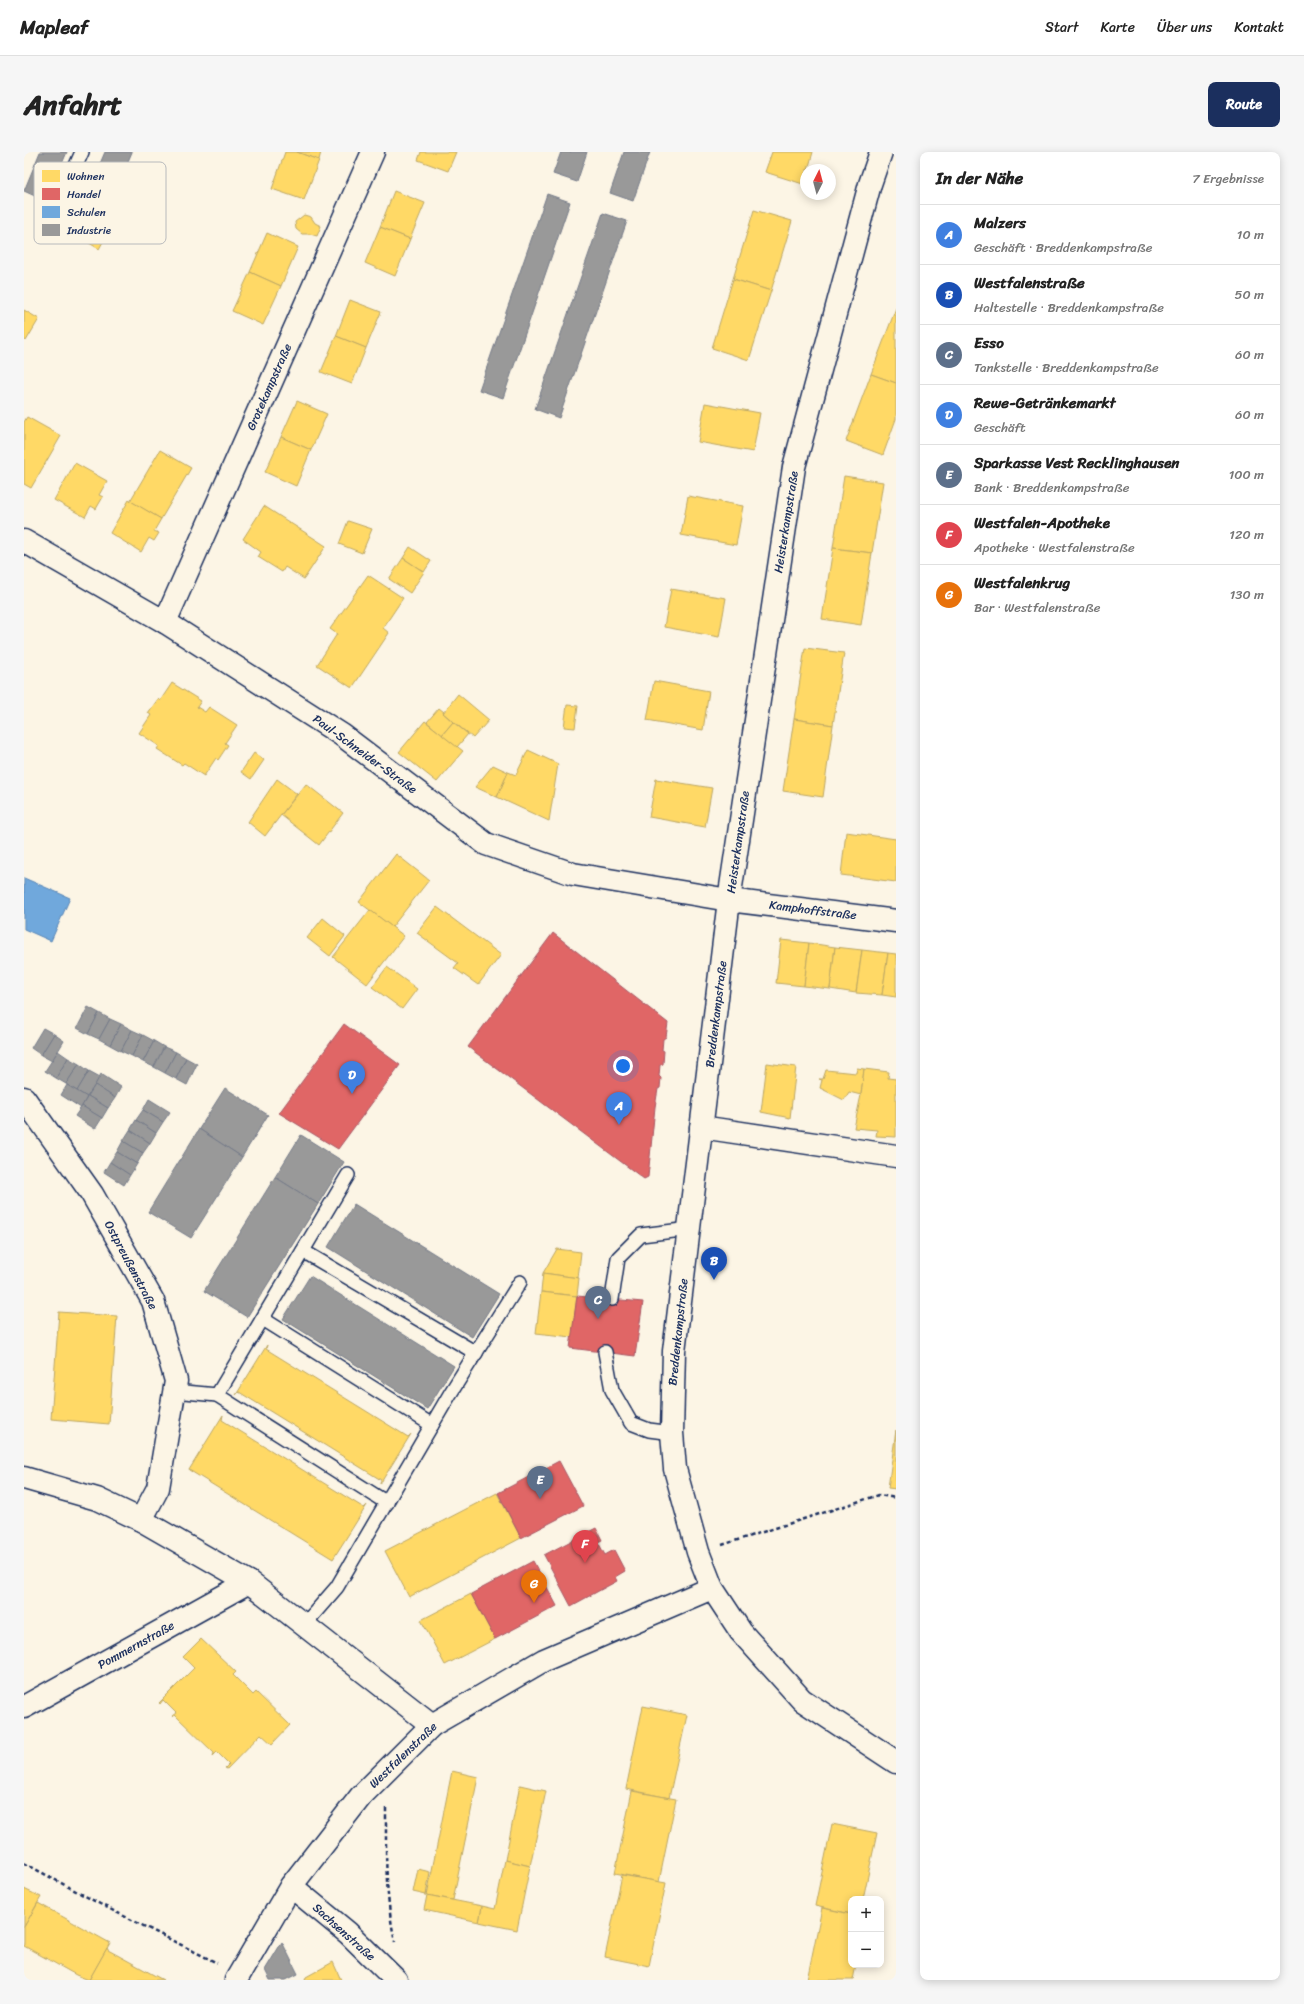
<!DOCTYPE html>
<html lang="de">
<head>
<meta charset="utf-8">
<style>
  :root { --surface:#fff; --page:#f6f6f6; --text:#222; --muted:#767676; --line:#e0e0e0; --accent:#1b2f5e }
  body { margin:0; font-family:Sriracha,sans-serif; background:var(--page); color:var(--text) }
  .controls { position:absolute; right:12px; bottom:12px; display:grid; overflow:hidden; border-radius:8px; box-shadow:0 2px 10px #0003 }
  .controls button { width:36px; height:36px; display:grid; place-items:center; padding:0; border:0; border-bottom:1px solid var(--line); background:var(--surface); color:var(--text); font:20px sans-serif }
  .compass { position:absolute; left:776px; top:12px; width:36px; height:36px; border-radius:50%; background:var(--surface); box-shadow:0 2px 10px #0003; rotate:6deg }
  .you { position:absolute; left:599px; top:914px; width:14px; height:14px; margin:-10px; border:3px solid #fff; border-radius:50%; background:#1a73e8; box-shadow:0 0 0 6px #1a73e833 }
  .badge { display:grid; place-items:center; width:26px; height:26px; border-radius:50%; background:var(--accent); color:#fff; font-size:13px; font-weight:700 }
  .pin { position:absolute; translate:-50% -33px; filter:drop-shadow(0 1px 2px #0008) }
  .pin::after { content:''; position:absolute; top:21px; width:14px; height:12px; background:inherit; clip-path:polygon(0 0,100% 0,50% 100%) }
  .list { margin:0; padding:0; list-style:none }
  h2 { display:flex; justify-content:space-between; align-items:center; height:52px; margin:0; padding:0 16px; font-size:17px }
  h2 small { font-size:13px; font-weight:400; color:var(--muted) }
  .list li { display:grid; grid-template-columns:26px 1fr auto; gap:12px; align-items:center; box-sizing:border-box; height:60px; padding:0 16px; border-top:1px solid var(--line) }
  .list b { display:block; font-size:15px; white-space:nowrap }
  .list p { margin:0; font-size:13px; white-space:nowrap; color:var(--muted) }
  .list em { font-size:13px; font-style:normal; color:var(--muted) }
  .map { position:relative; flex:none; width:872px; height:1828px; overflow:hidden; border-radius:8px }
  header { display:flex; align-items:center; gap:24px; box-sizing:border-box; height:56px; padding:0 20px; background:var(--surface); border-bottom:1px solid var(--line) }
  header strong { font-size:19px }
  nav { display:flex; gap:22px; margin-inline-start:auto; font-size:14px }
  .intro { display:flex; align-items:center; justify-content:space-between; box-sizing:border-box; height:96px; padding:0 24px }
  h1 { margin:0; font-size:28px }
  .button { padding:10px 18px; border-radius:8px; background:var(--accent); color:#fff; font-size:14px; font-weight:700 }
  main { display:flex; gap:24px; padding:0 24px }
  aside { flex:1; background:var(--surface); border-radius:8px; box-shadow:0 2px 10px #0003 }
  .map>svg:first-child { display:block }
</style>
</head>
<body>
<header>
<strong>Mapleaf</strong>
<nav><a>Start</a><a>Karte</a><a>Über uns</a><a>Kontakt</a></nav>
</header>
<div class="intro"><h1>Anfahrt</h1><a class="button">Route</a></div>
<main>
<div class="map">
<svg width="872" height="1828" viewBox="0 0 872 1828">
  <rect width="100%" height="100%" fill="#fcf5e5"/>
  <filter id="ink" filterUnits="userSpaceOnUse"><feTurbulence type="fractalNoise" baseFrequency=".025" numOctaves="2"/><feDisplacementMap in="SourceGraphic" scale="8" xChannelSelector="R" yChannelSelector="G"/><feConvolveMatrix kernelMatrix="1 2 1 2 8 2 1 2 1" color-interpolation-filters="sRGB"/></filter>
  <g filter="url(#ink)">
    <g fill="#ffd966" stroke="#bba664">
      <path d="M261 0H273L295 8 280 48 248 37Z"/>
      <path d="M273 0H297L295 8Z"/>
      <path d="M397 0H432L424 19 394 8Z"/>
      <path d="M748 0H789L784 18H782L779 32 741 20Z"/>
      <path d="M370 39 401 51 386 87 356 75Z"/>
      <path d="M730 58 768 69 747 139 709 127Z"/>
      <path d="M53 63 86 77 75 97 44 78Z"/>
      <path d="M280 63 287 65 291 71 297 74 293 84 286 82H278L272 77 271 70Z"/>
      <path d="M356 75 386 87 371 124 341 111Z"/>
      <path d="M243 81 274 95 257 134 226 120Z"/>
      <path d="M226 120 257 134 239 173 208 159Z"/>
      <path d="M709 127 747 139 725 208 688 196Z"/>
      <path d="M326 148 357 160 342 196 312 184Z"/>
      <path d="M872 156V231L847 222Z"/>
      <path d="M0 158 15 167 2 189 0 187Z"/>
      <path d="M312 184 342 196 328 232 297 220Z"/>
      <path d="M847 222 872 231V267L859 303 822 289Z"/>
      <path d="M273 249 303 262 287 298 257 285Z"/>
      <path d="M681 251 736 261 729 300 674 290Z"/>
      <path d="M3 265 37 284 7 336 0 332V270Z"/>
      <path d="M257 285 287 298 272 334 241 320Z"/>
      <path d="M136 298 167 316 137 367 106 349Z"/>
      <path d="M51 311 83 329 75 343 79 345 72 357 67 354 61 365 30 348Z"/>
      <path d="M820 324 859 330 848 401 809 396Z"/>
      <path d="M664 344 719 354 712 393 657 383Z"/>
      <path d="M105 348 137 367 130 379 135 381 130 389 125 386 117 400 86 381Z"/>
      <path d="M240 354 302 394 280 427 261 415 258 420 234 405 237 400 219 387Z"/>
      <path d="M324 369 348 377 338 401 315 392Z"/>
      <path d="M386 395 407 409 400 420 379 406Z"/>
      <path d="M809 396 848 401 837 473 798 467Z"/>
      <path d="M379 406 400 420 386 441 365 427Z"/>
      <path d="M344 423 379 446 359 476 365 481 328 536 293 513 313 482 306 477Z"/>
      <path d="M647 437 702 446 695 485 640 475Z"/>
      <path d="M781 496 820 501 809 573 770 567Z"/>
      <path d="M630 529 685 539 679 578 623 568Z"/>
      <path d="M148 531 177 549 173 555 181 560 185 555 213 573 201 591 204 593 194 608 192 606 180 624 160 611 158 613 133 597 135 594 115 581 127 563 124 561 134 547 136 549Z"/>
      <path d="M434 542 465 568 449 586 419 561Z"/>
      <path d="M543 553 554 554 551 576 540 575Z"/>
      <path d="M415 556 420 560 419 561 429 570 418 583 403 570Z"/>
      <path d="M770 567 809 573 799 645 759 639Z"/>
      <path d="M401 569 439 599 413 630 375 600Z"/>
      <path d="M429 570 444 582 433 595 418 583Z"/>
      <path d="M504 598 534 612 525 669 473 645 484 620 492 623Z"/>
      <path d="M230 601 240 608 227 627 217 620Z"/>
      <path d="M469 613 484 620 473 645 451 635Z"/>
      <path d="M253 627 273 642 241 684 224 670Z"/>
      <path d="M632 627 688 636 681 675 625 665Z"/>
      <path d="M282 632 319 661 295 693 257 663Z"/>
      <path d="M822 680 872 687V730L817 723Z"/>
      <path d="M372 702 405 728 368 775 335 750Z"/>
      <path d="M413 755 477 803 454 833 430 816 434 811 393 781Z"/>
      <path d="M346 758 380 784 343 832 309 805Z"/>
      <path d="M299 766 321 784 306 804 283 786Z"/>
      <path d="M757 788 785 791 780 834 752 831Z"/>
      <path d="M785 791 811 795 806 837 780 834Z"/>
      <path d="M811 795 838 798 832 841 806 837Z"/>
      <path d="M838 798 864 801 858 843 832 841Z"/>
      <path d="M864 801 872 802V845L858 843Z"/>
      <path d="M363 815 393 837 378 857 348 835Z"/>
      <path d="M743 911 772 915 766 966 737 960Z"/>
      <path d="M833 916 840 917 837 943 825 940 820 948 796 936 798 928 795 927H799L802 918 832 921Z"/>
      <path d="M840 917 865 920 864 926 872 927V985L852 984 853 978 830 976 837 943Z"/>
      <path d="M533 1097 557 1100 554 1126 519 1121Z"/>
      <path d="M519 1121 555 1126 553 1144 517 1140Z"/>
      <path d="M517 1140 553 1144 548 1185 512 1181Z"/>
      <path d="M35 1160 93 1164 85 1272 27 1267Z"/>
      <path d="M243 1193 242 1197 384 1285 387 1282 356 1332 357 1328 215 1240 212 1243Z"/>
      <path d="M199 1263 198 1268 340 1356 343 1353 309 1407 165 1318Z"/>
      <path d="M872 1278V1337L864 1336Z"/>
      <path d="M473 1341 497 1386 385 1445 361 1399Z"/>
      <path d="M447 1442 471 1487 421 1513 397 1468Z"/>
      <path d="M177 1487 212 1520 209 1523 229 1543 232 1540 266 1573 248 1592 237 1582 203 1617 201 1616 205 1612 193 1600 189 1604 190 1601 151 1563 149 1565 148 1564 152 1561 139 1548 136 1552 135 1551 170 1516 159 1505Z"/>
      <path d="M619 1554 663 1563 645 1646 602 1637Z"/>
      <path d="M428 1619 454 1625 429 1748 403 1743Z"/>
      <path d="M496 1633 522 1639 506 1714 481 1708Z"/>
      <path d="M608 1639 652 1647 635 1730 591 1721Z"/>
      <path d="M808 1672 853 1681 839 1747H827V1762L791 1754Z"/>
      <path d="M481 1708 506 1714 493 1778 455 1770 458 1754 471 1757Z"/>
      <path d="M394 1717 406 1720 402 1743 389 1740Z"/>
      <path d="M598 1723 642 1731 625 1814 581 1805Z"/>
      <path d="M0 1737 17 1745 0 1775Z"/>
      <path d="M403 1743 458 1754 455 1770 400 1758Z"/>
      <path d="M14 1751 86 1791 65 1828 52 1823 0 1794V1775Z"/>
      <path d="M798 1756 827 1762V1813H832L829 1828H783Z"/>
      <path d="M83 1796 84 1798 139 1828H65Z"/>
      <path d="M309 1810 317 1828H281L282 1825Z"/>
    </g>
    <g fill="#e06666" stroke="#a55664">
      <path d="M529 781 644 871 642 885 639 887 638 898 640 899 639 912 636 913 635 924 637 926 636 936 634 937 631 955 624 1025 620 1027 444 895Z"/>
      <path d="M320 872 376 913 314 997 255 961Z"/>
      <path d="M553 1144 619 1150 611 1204 546 1196Z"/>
      <path d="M535 1309 559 1354 497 1386 474 1341Z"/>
      <path d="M572 1376 578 1388 574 1390 581 1403 590 1398 601 1419 591 1425 593 1429 547 1454 520 1403Z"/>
      <path d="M509 1409 533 1454 471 1487 447 1442Z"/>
    </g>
    <path fill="#6fa8dc" stroke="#5684b6" d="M0 726 46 746 27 789 0 777Z"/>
    <g fill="#999" stroke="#737987">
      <path d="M16 0H43L22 49 0 39Z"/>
      <path d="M81 0H108L77 73 54 63Z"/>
      <path d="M537 0H563L553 30 529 22Z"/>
      <path d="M600 0H626L609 49 586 41Z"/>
      <path d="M523 42 546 50 479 246 455 238Z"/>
      <path d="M579 61 603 69 535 266 511 257Z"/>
      <path d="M64 855 75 861 64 882 53 876Z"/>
      <path d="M75 861 86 867 75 887 64 882Z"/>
      <path d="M86 867 97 872 86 893 75 887Z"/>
      <path d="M97 872 108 878 97 899 86 893Z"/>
      <path d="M19 876 30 882 17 903 7 896Z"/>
      <path d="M108 878 119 883 108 904 97 899Z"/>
      <path d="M30 882 40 889 28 909 17 903Z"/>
      <path d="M119 883 130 889 119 910 108 904Z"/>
      <path d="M130 889 140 895 130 915 119 910Z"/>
      <path d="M140 895 152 900 141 921 130 915Z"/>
      <path d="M34 899 44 906 32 926 21 919Z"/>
      <path d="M152 900 162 906 152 927 141 921Z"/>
      <path d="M44 906 55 912 42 932 32 926Z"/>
      <path d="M162 906 173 912 163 933 152 927Z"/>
      <path d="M55 912 65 919 53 939 42 932Z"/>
      <path d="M65 919 76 925 63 945 53 939Z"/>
      <path d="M77 922 97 935 91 946 71 933Z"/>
      <path d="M43 933 63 945 57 956 37 943Z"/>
      <path d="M71 933 91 946 84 956 64 944Z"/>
      <path d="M201 936 244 963 218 1005 175 977Z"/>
      <path d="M64 944 84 956 78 966 58 954Z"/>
      <path d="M125 947 146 960 139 970 119 958Z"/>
      <path d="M58 954 78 966 71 977 51 964Z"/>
      <path d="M119 958 139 970 132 981 112 968Z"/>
      <path d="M112 968 132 981 126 991 106 978Z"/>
      <path d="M175 977 218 1005 167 1086 124 1060Z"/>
      <path d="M106 978 126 991 119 1001 99 989Z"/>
      <path d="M277 983 320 1010 294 1052 251 1025Z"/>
      <path d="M99 989 119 1001 113 1012 93 1000Z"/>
      <path d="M93 1000 113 1012 106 1023 86 1010Z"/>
      <path d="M86 1010 106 1023 100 1033 80 1020Z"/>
      <path d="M251 1025 294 1052 223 1165 180 1139Z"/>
      <path d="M330 1052 475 1142 448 1185 304 1095Z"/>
      <path d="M286 1124 430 1214 403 1257 259 1167Z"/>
      <path d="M258 1790 274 1822 262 1828H246L241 1818Z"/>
    </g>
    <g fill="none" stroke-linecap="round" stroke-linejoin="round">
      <defs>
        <g id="service">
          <path d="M45 29 58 0"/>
          <path d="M279 1099 452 1201"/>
          <path d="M588 1147 594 1106 617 1083 666 1077"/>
          <path d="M239 1167 408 1273"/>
          <path d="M581 1200 588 1238 607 1271 625 1278 648 1281"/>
          <path d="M150 1239 193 1243 324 1023"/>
          <path d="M193 1243 363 1351"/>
          <path d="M280 1473 313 1435 426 1242 496 1130"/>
        </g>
        <g id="minor">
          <path d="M0 389 141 470 318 583 462 692 549 722 705 748 872 769"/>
          <path d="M141 470 349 0"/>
          <path d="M0 946 68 1042 129 1149 152 1229 134 1336 117 1368"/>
          <path d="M677 975 872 1004"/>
          <path d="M0 1326 73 1347 117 1368 225 1430 408 1573"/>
          <path d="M0 1555 225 1430"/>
          <path d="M267 1734 324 1781 372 1828"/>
          <path d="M212 1828 267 1734 337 1644 408 1573 520 1508 688 1436"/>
        </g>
        <path id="tertiary" d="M857 0 846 32 770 315 705 748 650 1199 648 1281 651 1317 674 1400 688 1436 717 1480 778 1548 872 1610"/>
      </defs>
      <use href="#service" stroke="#1b2f5e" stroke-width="16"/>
      <use href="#minor" stroke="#1b2f5e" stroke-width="25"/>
      <use href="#tertiary" stroke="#1b2f5e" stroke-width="25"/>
      <g stroke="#1b2f5e" stroke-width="2.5" stroke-dasharray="4 3" stroke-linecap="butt">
        <path d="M698 1393 855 1343 872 1346"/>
        <path d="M362 1656C362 1704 361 1743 371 1790"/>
        <path d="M0 1711 76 1752 193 1811"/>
      </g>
      <use href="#service" stroke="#fcf5e5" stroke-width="13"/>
      <use href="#minor" stroke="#fcf5e5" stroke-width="22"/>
      <use href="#tertiary" stroke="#fcf5e5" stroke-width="22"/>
    </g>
  </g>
  <g text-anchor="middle" stroke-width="4" stroke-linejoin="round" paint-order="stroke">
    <g font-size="12" fill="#1b2f5e" stroke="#fcf5e5">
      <text transform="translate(245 235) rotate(-66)" y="4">Grotekampstraße</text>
      <text transform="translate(762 370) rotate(-81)" y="4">Heisterkampstraße</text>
      <text transform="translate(341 602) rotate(36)" y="4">Paul-Schneider-Straße</text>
      <text transform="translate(714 690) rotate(-82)" y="4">Heisterkampstraße</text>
      <text transform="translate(789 758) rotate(7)" y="4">Kamphoffstraße</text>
      <text transform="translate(692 862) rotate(-83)" y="4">Breddenkampstraße</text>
      <text transform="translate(107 1113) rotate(62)" y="4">Ostpreußenstraße</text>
      <text transform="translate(654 1180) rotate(-84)" y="4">Breddenkampstraße</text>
      <text transform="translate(112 1493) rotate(-29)" y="4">Pommernstraße</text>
      <text transform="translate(379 1603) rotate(-44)" y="4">Westfalenstraße</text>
      <text transform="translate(320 1780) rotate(42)" y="4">Sachsenstraße</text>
    </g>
  </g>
  <rect x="10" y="10" width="132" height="82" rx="6" fill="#fcf5e5" stroke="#b8babc" stroke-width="1"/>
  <rect x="18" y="18" width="18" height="12" fill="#ffd966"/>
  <rect x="18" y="36" width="18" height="12" fill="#e06666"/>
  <rect x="18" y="54" width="18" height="12" fill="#6fa8dc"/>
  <rect x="18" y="72" width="18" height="12" fill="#999"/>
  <g font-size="11" fill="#1b2f5e">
    <text x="43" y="28">Wohnen</text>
    <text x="43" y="46">Handel</text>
    <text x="43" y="64">Schulen</text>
    <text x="43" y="82">Industrie</text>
  </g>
</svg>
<div class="controls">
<button>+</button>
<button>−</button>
</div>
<svg class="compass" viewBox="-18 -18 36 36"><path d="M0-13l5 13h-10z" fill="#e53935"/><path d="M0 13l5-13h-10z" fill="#767676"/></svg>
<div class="you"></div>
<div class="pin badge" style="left:595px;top:973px;background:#3f7fe0">A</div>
<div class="pin badge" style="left:690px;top:1128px;background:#1a4fb4">B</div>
<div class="pin badge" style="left:574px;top:1167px;background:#5c6f8a">C</div>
<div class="pin badge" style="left:328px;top:942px;background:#3f7fe0">D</div>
<div class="pin badge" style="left:516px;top:1347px;background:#5c6f8a">E</div>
<div class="pin badge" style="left:561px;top:1411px;background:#e0444e">F</div>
<div class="pin badge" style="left:510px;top:1451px;background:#e8710a">G</div>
</div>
<aside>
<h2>In der Nähe<small>7 Ergebnisse</small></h2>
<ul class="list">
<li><span class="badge" style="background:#3f7fe0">A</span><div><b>Malzers</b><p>Geschäft · Breddenkampstraße</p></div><em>10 m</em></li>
<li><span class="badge" style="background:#1a4fb4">B</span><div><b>Westfalenstraße</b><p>Haltestelle · Breddenkampstraße</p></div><em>50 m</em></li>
<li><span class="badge" style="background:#5c6f8a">C</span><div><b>Esso</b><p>Tankstelle · Breddenkampstraße</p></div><em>60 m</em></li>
<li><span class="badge" style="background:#3f7fe0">D</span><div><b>Rewe-Getränkemarkt</b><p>Geschäft</p></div><em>60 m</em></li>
<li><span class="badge" style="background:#5c6f8a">E</span><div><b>Sparkasse Vest Recklinghausen</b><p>Bank · Breddenkampstraße</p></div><em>100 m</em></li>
<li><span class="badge" style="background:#e0444e">F</span><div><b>Westfalen-Apotheke</b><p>Apotheke · Westfalenstraße</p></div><em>120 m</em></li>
<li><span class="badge" style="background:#e8710a">G</span><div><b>Westfalenkrug</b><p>Bar · Westfalenstraße</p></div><em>130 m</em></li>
</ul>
</aside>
</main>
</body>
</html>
